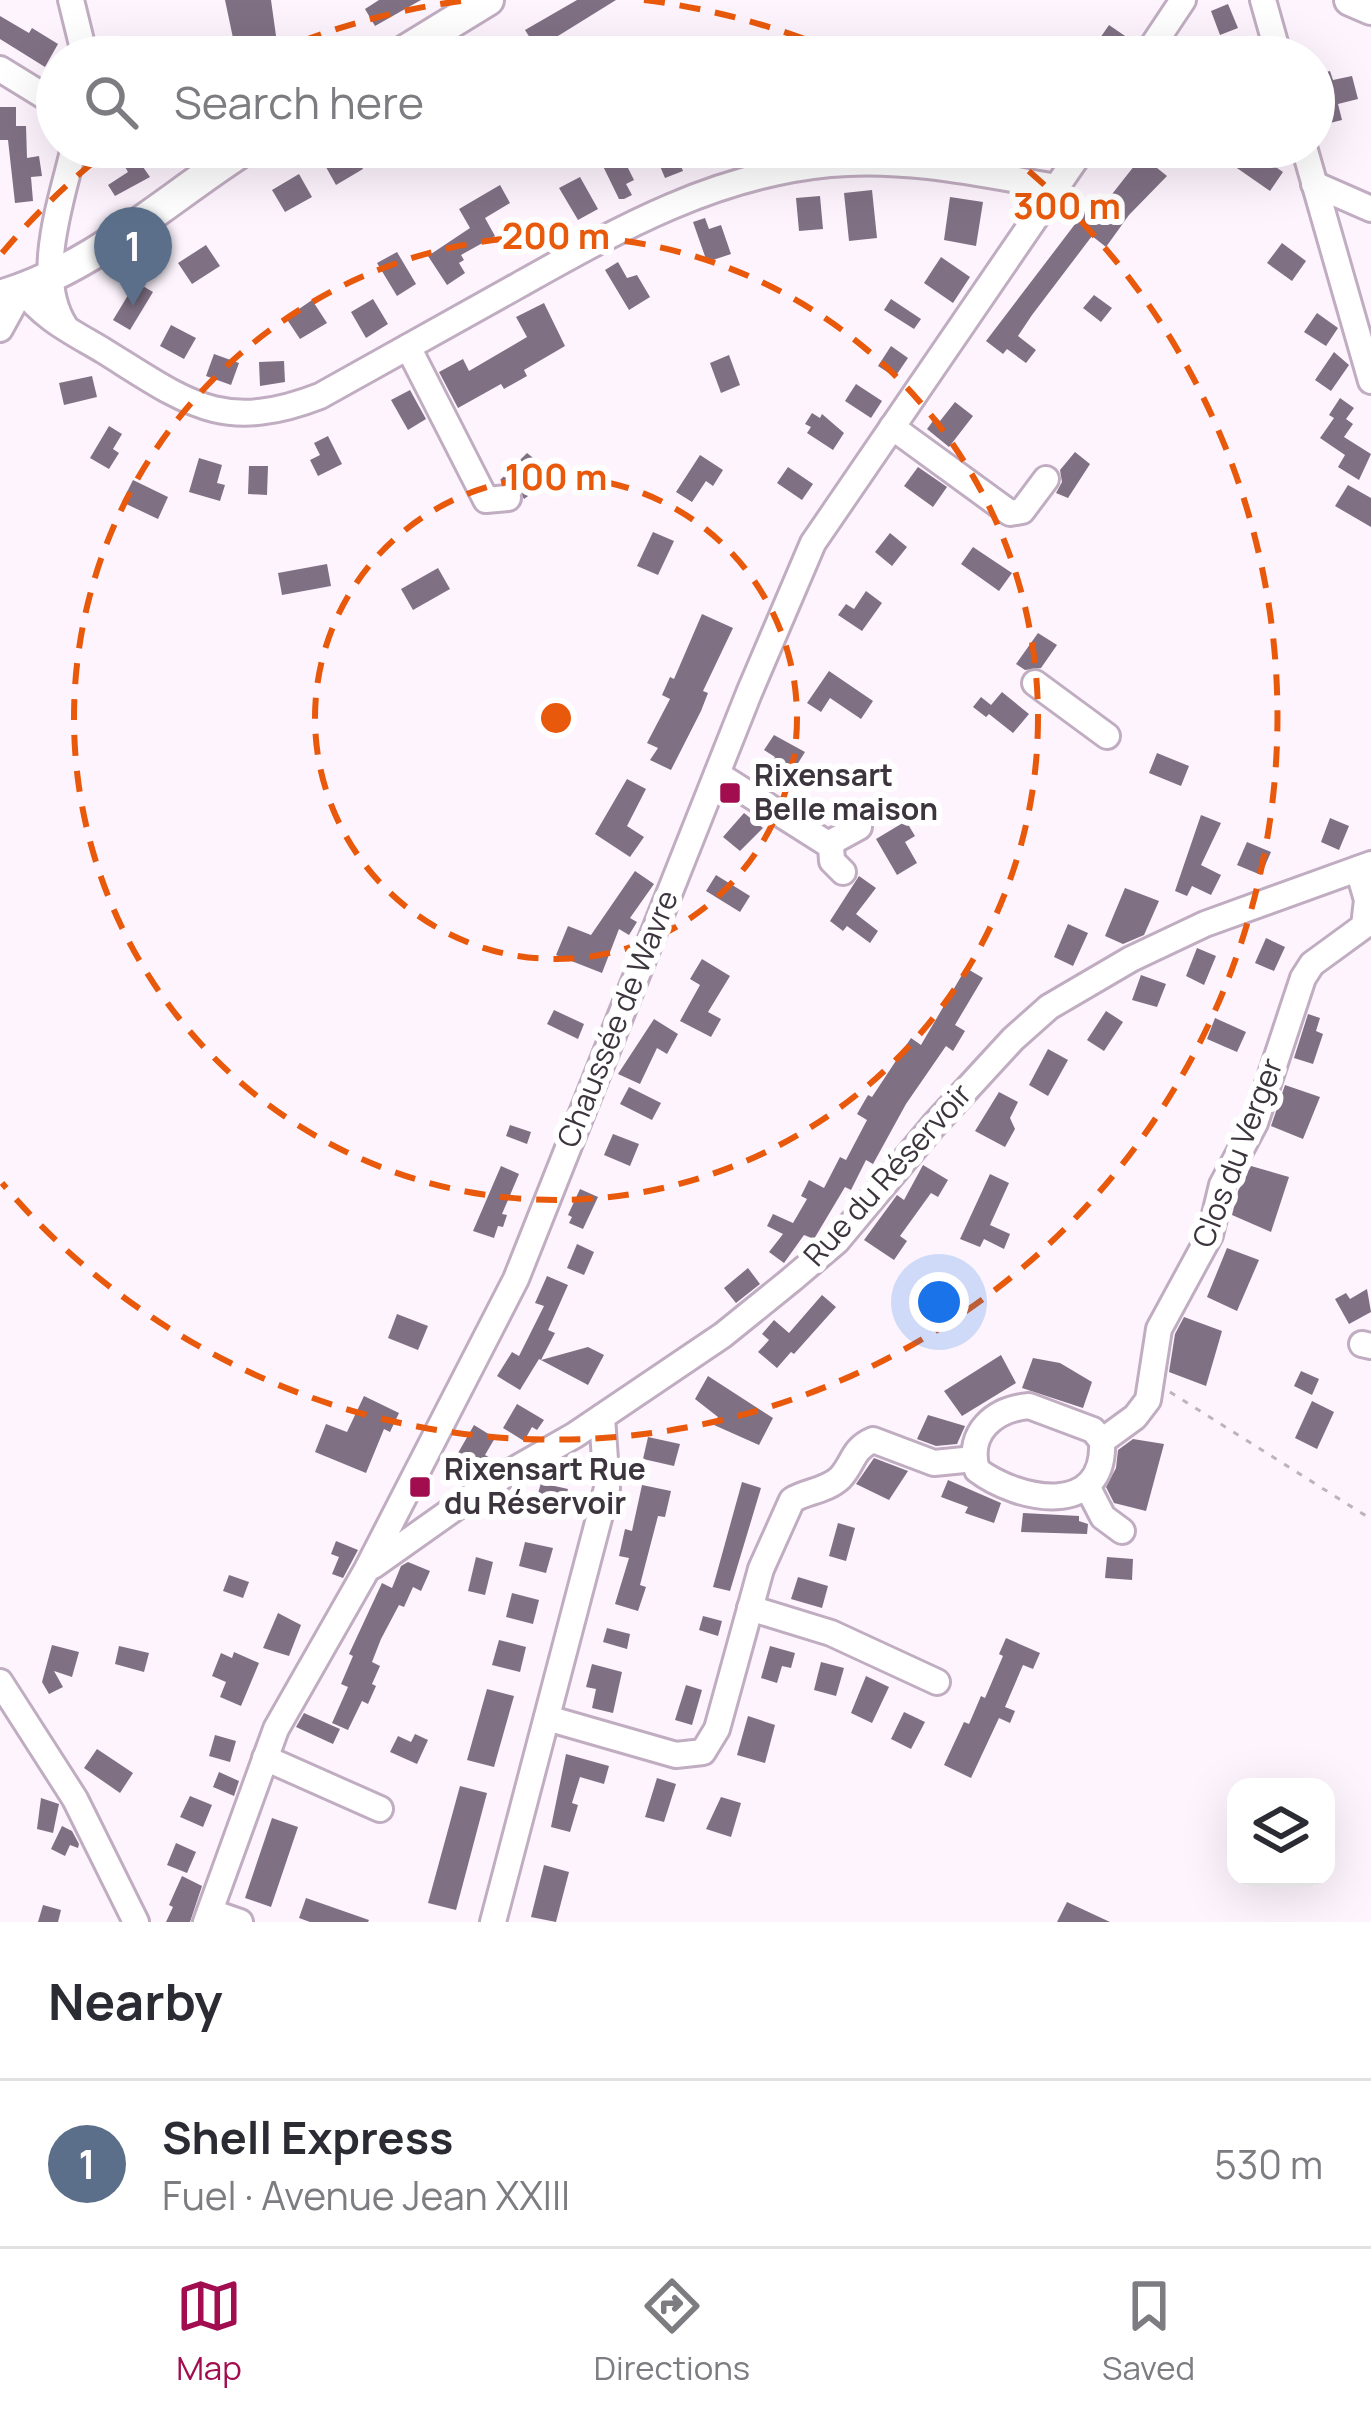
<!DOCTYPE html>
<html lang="en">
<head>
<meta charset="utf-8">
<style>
  :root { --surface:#fff; --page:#f7f7f7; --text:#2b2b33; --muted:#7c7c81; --line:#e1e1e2; --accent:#a20d4f }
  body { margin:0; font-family:Manrope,sans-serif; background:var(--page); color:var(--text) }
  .controls { position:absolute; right:36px; bottom:36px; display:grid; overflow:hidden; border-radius:24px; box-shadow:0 12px 48px #0002 }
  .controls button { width:108px; height:108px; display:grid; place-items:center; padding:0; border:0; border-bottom:3px solid var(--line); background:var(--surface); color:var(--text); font:60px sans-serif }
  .you { position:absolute; left:939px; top:1302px; width:42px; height:42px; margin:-30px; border:9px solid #fff; border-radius:50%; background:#1a73e8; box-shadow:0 0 0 18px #1a73e833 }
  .badge { display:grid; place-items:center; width:78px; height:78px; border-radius:50%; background:var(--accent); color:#fff; font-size:39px; font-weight:700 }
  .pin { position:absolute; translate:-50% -99px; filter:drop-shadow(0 3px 6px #0008) }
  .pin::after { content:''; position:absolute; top:63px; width:42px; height:36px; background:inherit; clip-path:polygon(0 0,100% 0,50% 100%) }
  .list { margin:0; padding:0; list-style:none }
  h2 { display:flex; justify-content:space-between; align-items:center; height:156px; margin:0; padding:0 48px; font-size:51px }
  h2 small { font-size:39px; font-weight:400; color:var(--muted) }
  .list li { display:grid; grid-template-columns:78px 1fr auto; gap:36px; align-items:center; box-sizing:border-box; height:168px; padding:0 48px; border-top:3px solid var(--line) }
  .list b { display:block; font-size:45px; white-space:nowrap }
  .list p { margin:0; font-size:39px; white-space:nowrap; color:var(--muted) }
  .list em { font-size:39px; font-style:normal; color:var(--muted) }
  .icon { flex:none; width:66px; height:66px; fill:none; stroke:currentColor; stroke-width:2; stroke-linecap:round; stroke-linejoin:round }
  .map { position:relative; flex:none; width:1371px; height:1922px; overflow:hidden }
  .search { position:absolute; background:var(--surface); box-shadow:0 12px 48px #0002; left:36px; right:36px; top:36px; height:132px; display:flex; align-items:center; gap:30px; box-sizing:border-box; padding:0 42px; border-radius:66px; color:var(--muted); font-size:45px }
  .sheet { height:324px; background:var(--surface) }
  nav { display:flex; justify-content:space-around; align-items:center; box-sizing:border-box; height:168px; border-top:3px solid var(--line); background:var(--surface); font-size:33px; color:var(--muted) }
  nav a { display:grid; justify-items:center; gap:6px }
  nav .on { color:var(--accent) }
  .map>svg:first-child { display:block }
</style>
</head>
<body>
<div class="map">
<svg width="1371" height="1922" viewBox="0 0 1371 1922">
  <rect width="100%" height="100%" fill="#fdf4fd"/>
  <g fill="#807084">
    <path d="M225 0H271L277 43 256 46 258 57H237Z"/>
    <path d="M379 0H421L375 26 365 9Z"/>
    <path d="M577 0H616L537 49 525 30Z"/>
    <path d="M1228 4 1238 28 1220 35 1211 11Z"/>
    <path d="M0 16 29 33 32 28 58 44 45 67 0 39Z"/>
    <path d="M1109 25 1128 38 1115 57H1087Z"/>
    <path d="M1211 37 1237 57H1196Z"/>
    <path d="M1330 71 1333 80 1352 76 1358 99 1338 104 1342 120 1330 123 1318 74Z"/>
    <path d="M0 107H16V126H26L27 158 39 156 42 176 31 177 33 201 15 203 8 140H0Z"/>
    <path d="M401 147H443L414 166Z"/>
    <path d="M652 147H673L683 171 665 178Z"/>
    <path d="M1247 147H1267L1260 156 1283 172 1270 191 1234 166Z"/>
    <path d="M619 150 634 180 626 184 632 195 624 199H619L600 160Z"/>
    <path d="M353 151 363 169 336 185 322 160 334 154 337 160Z"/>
    <path d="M1142 156 1167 176 1129 215 1106 247 1092 236 1032 315 1018 336 1036 350 1026 363 1007 349 1003 354 986 341 1085 211 1094 217Z"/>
    <path d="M136 157 150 177 115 196 108 185 128 172 124 165Z"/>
    <path d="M299 174 312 197 285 212 272 190Z"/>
    <path d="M580 177 598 209 578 220 559 188Z"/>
    <path d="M500 185 510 203 485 218 495 236 461 255 464 260 459 263 465 273 447 285 428 256 470 228 459 209Z"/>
    <path d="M872 190 877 238 849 241 844 193Z"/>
    <path d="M820 196 823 229 799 231 796 198Z"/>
    <path d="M950 197 983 202 976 246 944 240Z"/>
    <path d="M705 218 709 229 721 225 731 254 707 262 693 222Z"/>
    <path d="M1282 243 1306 261 1292 281 1267 263Z"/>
    <path d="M206 245 220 266 192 284 178 263Z"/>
    <path d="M397 252 416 284 397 296 377 263Z"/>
    <path d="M941 257 970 277 953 303 924 283Z"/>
    <path d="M618 262 627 278 637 275 650 297 629 310 605 270Z"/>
    <path d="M136 282 153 292 130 330 113 320Z"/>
    <path d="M1094 295 1112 308 1101 322 1083 308Z"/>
    <path d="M373 299 388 324 366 338 351 312Z"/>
    <path d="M891 299 921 319 914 329 884 310Z"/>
    <path d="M312 300 327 323 300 339 286 318Z"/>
    <path d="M544 303 565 346 524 370 527 376 504 389 501 384 458 408 439 372 463 359 469 371 527 337 516 317Z"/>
    <path d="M1317 313 1338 328 1326 346 1304 332Z"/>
    <path d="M171 325 196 338 184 359 160 346Z"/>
    <path d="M891 346 908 358 895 377 878 366Z"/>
    <path d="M1334 352 1349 365 1331 391 1315 380Z"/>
    <path d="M214 354 239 363 231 385 206 376Z"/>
    <path d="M729 355 740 385 721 393 710 363Z"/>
    <path d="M284 361 285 382 260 386 259 362Z"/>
    <path d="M92 376 97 397 64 405 59 383Z"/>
    <path d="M856 384 882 401 871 418 845 401Z"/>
    <path d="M410 390 426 419 408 430 391 400Z"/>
    <path d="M1340 398 1354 408 1346 419 1353 424 1344 437 1371 454 1359 480 1338 467 1345 455 1320 438 1334 418 1329 415Z"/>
    <path d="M955 402 973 416 949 447 927 429 936 417 940 421Z"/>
    <path d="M812 413 820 418 822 414 844 433 833 450 807 433 811 427 805 424Z"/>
    <path d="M109 426 122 434 113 449 119 453 109 469 90 458Z"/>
    <path d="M328 436 342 464 318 476 310 460 320 455 314 443Z"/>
    <path d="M1075 452 1090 464 1068 498 1056 493 1062 482 1060 470Z"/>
    <path d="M527 453 556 476 524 499 516 484 500 480Z"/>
    <path d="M700 455 723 470 713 486 706 481 692 502 676 492Z"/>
    <path d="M199 458 222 465 217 483 225 485 220 501 189 492Z"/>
    <path d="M249 466H268L267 495 248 494Z"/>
    <path d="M788 467 813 484 802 500 777 483Z"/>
    <path d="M918 467 947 487 933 507 904 486Z"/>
    <path d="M133 480 168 497 158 519 122 502Z"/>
    <path d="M1348 485 1371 498V527L1335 506Z"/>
    <path d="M653 532 674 541 658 575 637 566Z"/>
    <path d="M890 533 907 547 892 566 875 552Z"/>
    <path d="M973 547 1012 573 999 591 961 564Z"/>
    <path d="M327 564 331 586 282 595 278 573Z"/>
    <path d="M438 568 450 589 413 610 401 589Z"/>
    <path d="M866 591 882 603 862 631 838 615 846 604 854 609Z"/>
    <path d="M702 614 733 628 703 691 708 693 701 711 671 770 650 760 658 748 647 743 670 699 662 695 670 677 674 679Z"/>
    <path d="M1038 633 1057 645 1041 668 1025 670 1016 664Z"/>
    <path d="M829 671 873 701 861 719 830 698 821 712 807 703Z"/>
    <path d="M1002 692 1029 714 1013 733 989 714 986 717 973 707 981 697 991 705Z"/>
    <path d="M774 735 805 752 795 768 800 772 792 786 786 782 781 789 762 777 775 757 764 750Z"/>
    <path d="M1157 753 1189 766 1181 786 1149 773Z"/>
    <path d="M627 779 646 789 627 826 644 837 630 857 595 834Z"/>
    <path d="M744 813 763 828 740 851 723 837Z"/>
    <path d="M1201 815 1221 823 1201 865 1221 875 1211 895 1192 886 1187 896 1175 891Z"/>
    <path d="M1330 818 1349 826 1339 850 1321 842Z"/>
    <path d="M906 821 915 836 905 842 917 863 897 875 876 839Z"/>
    <path d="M1247 842 1271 852 1261 875 1237 865Z"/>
    <path d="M635 871 654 884 630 918 637 922 629 935 619 929 602 973 556 955 568 926 591 935Z"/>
    <path d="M716 875 750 896 740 912 706 891Z"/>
    <path d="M859 876 876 888 856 914 878 931 870 943 847 926 843 931 830 921Z"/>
    <path d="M1125 888 1159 901 1144 935 1123 944 1105 936Z"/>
    <path d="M1068 924 1088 933 1073 966 1054 957Z"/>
    <path d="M1266 938 1285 947 1274 971 1255 963Z"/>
    <path d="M1197 948 1216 956 1204 985 1186 976Z"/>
    <path d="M702 959 730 976 708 1012 721 1019 711 1037 680 1021 700 985 690 979Z"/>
    <path d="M966 968 983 978 955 1025 965 1031 953 1051 946 1046 906 1104 873 1164 866 1160 851 1190 845 1187 814 1239 804 1235 784 1263 769 1252 783 1234 767 1226 773 1214 793 1223 807 1199 801 1196 809 1180 824 1188 840 1157 846 1160 867 1120 857 1114 868 1095 872 1097 911 1038 921 1045Z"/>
    <path d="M1141 975 1166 984 1157 1007 1132 1000Z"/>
    <path d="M554 1010 584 1024 578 1039 547 1024Z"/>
    <path d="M1106 1011 1123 1022 1104 1051 1087 1040Z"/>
    <path d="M1308 1014 1320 1018 1316 1031 1323 1034 1313 1064 1294 1058Z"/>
    <path d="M1215 1018 1246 1032 1237 1052 1207 1039Z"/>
    <path d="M654 1019 678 1034 667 1054 657 1048 640 1084 618 1074Z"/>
    <path d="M1048 1049 1068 1060 1048 1096 1029 1085Z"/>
    <path d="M1285 1085 1320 1097 1303 1139 1271 1126Z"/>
    <path d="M629 1087 661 1103 652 1120 620 1104Z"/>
    <path d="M999 1092 1018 1102 1010 1118 1015 1129 1005 1147 975 1131Z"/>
    <path d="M510 1125 531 1132 527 1144 506 1136Z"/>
    <path d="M613 1134 639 1144 630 1166 604 1155Z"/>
    <path d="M923 1165 948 1180 938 1197 931 1193 900 1236 907 1241 894 1260 864 1240 897 1195 904 1200Z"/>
    <path d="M501 1166 519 1174 502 1214 507 1215 503 1227 498 1226 494 1238 473 1231Z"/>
    <path d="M1251 1166 1289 1177 1271 1232 1232 1215 1238 1191Z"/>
    <path d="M990 1174 1009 1183 990 1225 1010 1234 1004 1249 984 1239 980 1247 960 1239Z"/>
    <path d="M580 1189 598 1197 583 1229 569 1223 572 1217 568 1215Z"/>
    <path d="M577 1244 594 1252 584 1275 567 1268Z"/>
    <path d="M1227 1248 1259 1260 1237 1311 1207 1297Z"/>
    <path d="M748 1268 760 1284 736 1303 724 1288Z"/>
    <path d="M547 1276 568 1285 548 1330 555 1333 541 1360 588 1347 604 1355 588 1385 539 1359 520 1390 497 1376 512 1352 519 1356 544 1306 535 1303Z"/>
    <path d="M1367 1289 1371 1312 1349 1324 1335 1299 1346 1293 1350 1299Z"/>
    <path d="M822 1295 836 1307 794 1354 791 1352 777 1368 758 1352 769 1340 762 1334 774 1320 789 1333Z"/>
    <path d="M397 1314 428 1326 418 1350 388 1338Z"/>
    <path d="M1184 1317 1222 1331 1206 1386 1169 1372 1175 1334Z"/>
    <path d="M1001 1355 1016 1383 962 1416 944 1391Z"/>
    <path d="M1033 1358 1060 1363 1092 1382 1083 1408 1022 1388Z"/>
    <path d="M1301 1371 1319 1379 1312 1395 1294 1386Z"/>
    <path d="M708 1376 773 1418 759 1445 714 1425 718 1417 695 1399Z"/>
    <path d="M364 1396 399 1413 390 1432 384 1429 366 1473 315 1452 326 1424 347 1432Z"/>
    <path d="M1312 1401 1334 1412 1317 1449 1295 1438Z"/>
    <path d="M517 1404 544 1420 537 1430 532 1427 524 1441 503 1428Z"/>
    <path d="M928 1415 965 1426 957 1444 936 1446 917 1439Z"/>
    <path d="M474 1425 495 1438 485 1455 492 1459 484 1468 458 1453Z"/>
    <path d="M648 1437 680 1444 674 1466 643 1459Z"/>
    <path d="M1133 1439 1164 1444 1146 1511 1114 1503 1106 1487 1116 1468 1118 1450Z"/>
    <path d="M874 1458 908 1471 889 1500 856 1484Z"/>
    <path d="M948 1480 1001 1503 994 1523 965 1513 968 1507 941 1497Z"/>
    <path d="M742 1482 761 1488 730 1591 713 1587Z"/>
    <path d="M541 1483 568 1489 562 1514 534 1507Z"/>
    <path d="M642 1485 671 1491 665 1517 658 1516 640 1585 646 1587 638 1611 615 1604 629 1558 619 1556 625 1529 632 1531Z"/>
    <path d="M1023 1513 1079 1516V1521L1088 1524 1087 1534 1021 1532Z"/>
    <path d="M838 1523 855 1528 846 1561 829 1556Z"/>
    <path d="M336 1541 358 1550 343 1578 332 1574 339 1557 331 1554Z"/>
    <path d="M525 1542 553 1548 546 1573 519 1566Z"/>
    <path d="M476 1557 493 1562 485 1595 468 1591Z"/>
    <path d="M1107 1557 1133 1559 1132 1580 1105 1578Z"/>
    <path d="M408 1562 430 1571 421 1591 413 1587 404 1607 399 1605 381 1639 372 1662 380 1666 372 1684 376 1686 368 1704 362 1701 348 1730 332 1723 348 1687 341 1684 353 1656 349 1654 382 1583 392 1588 401 1566Z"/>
    <path d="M229 1575 249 1582 243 1598 223 1591Z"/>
    <path d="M798 1577 828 1586 822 1608 791 1599Z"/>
    <path d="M512 1593 539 1600 533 1624 506 1617Z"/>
    <path d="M278 1613 301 1625 289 1656 263 1648Z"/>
    <path d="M703 1616 722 1621 718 1636 699 1630Z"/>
    <path d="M607 1628 630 1634 627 1649 603 1642Z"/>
    <path d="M1006 1638 1040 1653 1033 1669 1023 1665 1005 1707 1015 1711 1010 1723 999 1718 971 1778 944 1765 964 1722 969 1724 981 1696 985 1698 1003 1656 999 1654Z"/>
    <path d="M499 1640 526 1647 520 1672 492 1665Z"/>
    <path d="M52 1645 79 1652 72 1677 54 1671 63 1687 49 1694 42 1682Z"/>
    <path d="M119 1646 149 1653 144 1672 115 1664Z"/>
    <path d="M770 1646 795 1653 791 1668 782 1666 777 1683 761 1678Z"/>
    <path d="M234 1652 259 1663 241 1706 220 1697 226 1682 212 1676 221 1653 232 1658Z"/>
    <path d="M821 1662 844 1668 836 1696 814 1690Z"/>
    <path d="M592 1664 622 1672 613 1713 592 1708 596 1689 586 1687Z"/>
    <path d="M866 1676 889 1687 872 1723 851 1713Z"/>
    <path d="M686 1685 702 1690 692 1725 675 1720Z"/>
    <path d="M487 1689 514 1696 494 1767 467 1760Z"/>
    <path d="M904 1712 925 1722 911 1749 891 1739Z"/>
    <path d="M304 1713 340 1729 333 1744 296 1727Z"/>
    <path d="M748 1716 775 1725 765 1763 737 1755Z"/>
    <path d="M415 1734 428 1740 417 1764 390 1752 398 1736 411 1742Z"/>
    <path d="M215 1735 236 1741 230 1762 209 1756Z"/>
    <path d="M97 1749 133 1773 120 1793 84 1768Z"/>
    <path d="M566 1754 609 1766 604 1784 580 1777 572 1803 578 1805 570 1832 551 1827Z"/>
    <path d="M219 1772 239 1781 234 1796 213 1787Z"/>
    <path d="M657 1778 676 1784 664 1822 645 1817Z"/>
    <path d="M460 1786 487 1793 456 1910 428 1903Z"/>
    <path d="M190 1796 212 1805 203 1827 180 1817Z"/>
    <path d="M721 1797 741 1803 731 1837 706 1829Z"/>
    <path d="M41 1798 59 1804 53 1833 37 1829Z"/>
    <path d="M272 1818 298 1827 271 1907 245 1898Z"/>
    <path d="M62 1826 72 1831 79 1844 78 1848 70 1845 65 1856 51 1849Z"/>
    <path d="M176 1843 196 1852 187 1873 167 1865Z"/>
    <path d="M544 1865 569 1872 556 1922 531 1917Z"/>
    <path d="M182 1876 202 1886 190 1922H166L173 1907 169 1905Z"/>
    <path d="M306 1898 369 1920 368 1922H310L299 1918Z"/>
    <path d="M1067 1902 1110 1922H1057Z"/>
    <path d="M43 1905 61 1910 58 1922H38Z"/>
  </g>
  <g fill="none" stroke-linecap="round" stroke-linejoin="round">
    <defs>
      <g id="minor">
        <path d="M71 0 85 57"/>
        <path d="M1263 0 1279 57"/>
        <path d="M1145 57 1183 0"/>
        <path d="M0 69 57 104"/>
        <path d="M1304 147 1371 381"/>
        <path d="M1314 184 1371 209"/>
        <path d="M65 326C33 277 62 200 74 147"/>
        <path d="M0 329 22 289C42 318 74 333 104 351 186 402 222 434 320 396 386 359 452 322 519 285 619 229 714 175 830 164 906 157 982 174 1056 187"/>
        <path d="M408 347 486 500 508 498"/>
        <path d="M892 427 1010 513 1022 511 1046 479"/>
        <path d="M1035 683 1107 736"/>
        <path d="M717 774 831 846 832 861 843 872"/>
        <path d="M828 844 859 827"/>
        <path d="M1362 1344 1371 1346"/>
        <path d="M1029 1406 1093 1430 1102 1441C1106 1519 1018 1501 977 1470 966 1432 995 1409 1029 1406Z"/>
        <path d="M1102 1441 1135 1417 1148 1400 1159 1329 1210 1235 1222 1185 1255 1123 1303 978 1312 964 1364 926 1367 900 1358 869"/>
        <path d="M1088 1488 1103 1517 1122 1531"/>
        <path d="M373 1566 486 1486 575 1435 723 1335 791 1280 837 1241 933 1126 1013 1039 1049 1007 1131 959 1205 924 1371 864"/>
        <path d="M750 1608 831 1633 937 1682"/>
        <path d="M0 1682 75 1799 136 1922"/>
        <path d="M547 1718 676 1755 703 1752 717 1729 761 1569 792 1500C807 1491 826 1491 840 1478 854 1463 852 1449 873 1440L934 1463 974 1459"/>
        <path d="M265 1758 380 1809"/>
        <path d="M211 1912 240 1922"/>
        <path d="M206 1922 276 1729 366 1571 516 1279 749 693 813 543 1084 147"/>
        <path d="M493 1922 607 1488 602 1417"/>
      </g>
      <g id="major">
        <path d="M1350 0 1371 9"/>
        <path d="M395 57 488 0"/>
        <path d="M0 296C95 268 166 199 248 147"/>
      </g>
    </defs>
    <use href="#minor" stroke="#c1adc1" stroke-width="30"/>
    <use href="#major" stroke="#c1adc1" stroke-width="36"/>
    <path stroke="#bcb4bc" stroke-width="3" stroke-dasharray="6 9" stroke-linecap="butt" d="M1170 1392 1371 1519"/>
    <use href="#minor" stroke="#fff" stroke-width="24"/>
    <use href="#major" stroke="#fff" stroke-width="30"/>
  </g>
  <g fill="none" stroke="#e8590c" stroke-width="6" stroke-dasharray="21 15">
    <circle cx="556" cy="718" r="241"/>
    <circle cx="556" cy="718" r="482"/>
    <path d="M2 253A723 723 0 0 1 111 148M268 55A723 723 0 0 1 468 0M644 0A723 723 0 0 1 844 55M1001 148A723 723 0 1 1 2 1183"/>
  </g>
  <g fill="#a20d4f" stroke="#fff" stroke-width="4.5">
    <rect x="718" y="781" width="24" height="24" rx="6"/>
    <rect x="408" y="1475" width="24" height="24" rx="6"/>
  </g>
  <g text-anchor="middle" stroke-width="12" stroke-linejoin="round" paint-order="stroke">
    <g font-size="30" font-weight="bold" fill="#3d353d" stroke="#fff" text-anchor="start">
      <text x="754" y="786">Rixensart<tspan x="754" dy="34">Belle maison</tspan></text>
      <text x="444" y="1480">Rixensart Rue<tspan x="444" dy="34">du Réservoir</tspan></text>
    </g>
    <g font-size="30" fill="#3d353d" stroke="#fff">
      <text transform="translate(618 1019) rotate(-68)" y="10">Chaussée de Wavre</text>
      <text transform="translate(1238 1153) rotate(-69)" y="10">Clos du Verger</text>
      <text transform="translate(888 1175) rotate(-48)" y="10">Rue du Réservoir</text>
    </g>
  </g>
  <circle cx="556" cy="718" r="18" fill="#e8590c" stroke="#fff" stroke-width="6"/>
  <g font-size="36" text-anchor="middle" font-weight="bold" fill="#e8590c" stroke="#fff" stroke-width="12" stroke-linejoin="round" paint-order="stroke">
    <text x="1067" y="219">300 m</text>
    <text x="556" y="249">200 m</text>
    <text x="556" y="490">100 m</text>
  </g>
</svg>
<div class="controls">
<button><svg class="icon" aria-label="layers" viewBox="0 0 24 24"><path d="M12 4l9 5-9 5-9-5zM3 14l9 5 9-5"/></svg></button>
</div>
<div class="you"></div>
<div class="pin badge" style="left:133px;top:306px;background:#5c6f8a">1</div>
<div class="search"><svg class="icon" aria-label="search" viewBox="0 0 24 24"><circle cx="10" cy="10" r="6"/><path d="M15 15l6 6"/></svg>Search here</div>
</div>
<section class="sheet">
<h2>Nearby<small></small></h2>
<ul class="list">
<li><span class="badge" style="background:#5c6f8a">1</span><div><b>Shell Express</b><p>Fuel · Avenue Jean XXIII</p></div><em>530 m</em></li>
</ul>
</section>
<nav>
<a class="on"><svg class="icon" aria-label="map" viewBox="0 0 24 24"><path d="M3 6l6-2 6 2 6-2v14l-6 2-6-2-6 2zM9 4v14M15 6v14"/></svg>Map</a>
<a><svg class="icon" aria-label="directions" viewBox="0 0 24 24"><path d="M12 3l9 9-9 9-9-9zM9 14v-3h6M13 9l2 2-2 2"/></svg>Directions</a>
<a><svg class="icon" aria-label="saved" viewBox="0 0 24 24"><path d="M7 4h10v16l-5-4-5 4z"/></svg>Saved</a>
</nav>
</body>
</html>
